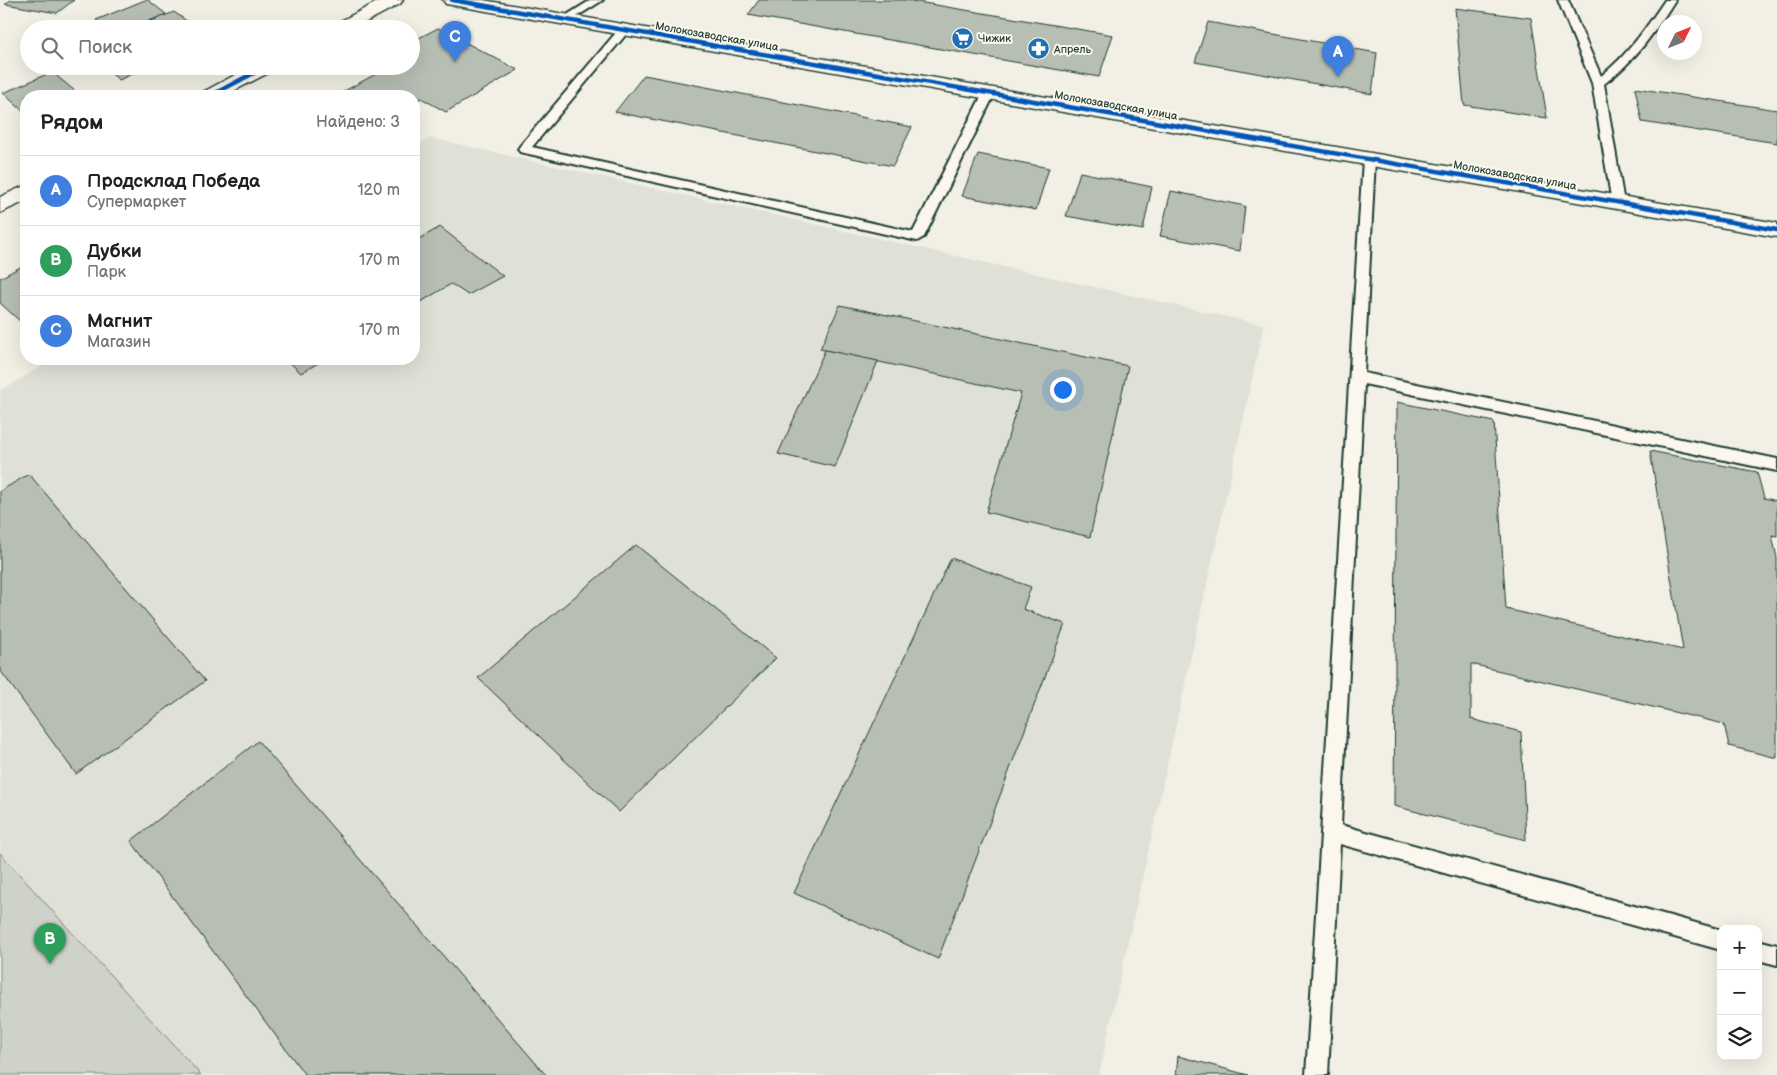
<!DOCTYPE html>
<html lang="ru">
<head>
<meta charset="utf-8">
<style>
  :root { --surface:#fff; --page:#f2f2f2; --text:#202124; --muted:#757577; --line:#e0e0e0; --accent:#1f6fb2 }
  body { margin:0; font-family:"Balsamiq Sans",sans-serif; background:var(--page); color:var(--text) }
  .controls { position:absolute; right:15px; bottom:15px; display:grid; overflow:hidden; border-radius:10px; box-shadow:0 5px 20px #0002 }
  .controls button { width:45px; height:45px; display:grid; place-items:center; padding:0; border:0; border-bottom:1px solid var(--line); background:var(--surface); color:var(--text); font:25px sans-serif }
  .compass { position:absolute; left:1657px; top:15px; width:45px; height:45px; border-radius:50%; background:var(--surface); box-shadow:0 5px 20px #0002; rotate:47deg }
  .you { position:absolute; left:1062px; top:389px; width:18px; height:18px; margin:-12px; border:4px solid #fff; border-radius:50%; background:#1a73e8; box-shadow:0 0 0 8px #1a73e833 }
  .badge { display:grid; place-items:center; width:32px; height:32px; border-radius:50%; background:var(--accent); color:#fff; font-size:16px; font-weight:700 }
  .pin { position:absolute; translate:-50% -41px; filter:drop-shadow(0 1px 2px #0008) }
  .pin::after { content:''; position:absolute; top:26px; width:18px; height:15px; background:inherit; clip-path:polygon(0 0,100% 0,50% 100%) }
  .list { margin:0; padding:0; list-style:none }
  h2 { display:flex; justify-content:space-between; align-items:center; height:65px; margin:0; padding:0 20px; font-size:21px }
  h2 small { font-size:16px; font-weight:400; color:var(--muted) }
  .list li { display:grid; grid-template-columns:32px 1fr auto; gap:15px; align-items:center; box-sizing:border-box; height:70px; padding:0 20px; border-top:1px solid var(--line) }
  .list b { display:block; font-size:19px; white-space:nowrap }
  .list p { margin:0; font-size:16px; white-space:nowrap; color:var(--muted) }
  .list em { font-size:16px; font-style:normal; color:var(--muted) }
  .icon { flex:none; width:28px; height:28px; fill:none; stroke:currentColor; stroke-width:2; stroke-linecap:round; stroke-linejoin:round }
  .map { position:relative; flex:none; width:1777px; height:1075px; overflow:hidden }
  .search { position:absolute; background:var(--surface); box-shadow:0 5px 20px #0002; left:20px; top:20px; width:400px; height:55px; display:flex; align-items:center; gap:12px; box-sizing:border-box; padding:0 18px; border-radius:28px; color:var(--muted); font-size:19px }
  .panel { position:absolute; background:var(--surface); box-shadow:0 5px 20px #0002; left:20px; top:90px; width:400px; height:275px; border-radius:20px }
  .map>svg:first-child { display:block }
</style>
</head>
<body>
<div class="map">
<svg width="1777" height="1075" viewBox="0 0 1777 1075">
  <rect width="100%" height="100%" fill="#f2f0e5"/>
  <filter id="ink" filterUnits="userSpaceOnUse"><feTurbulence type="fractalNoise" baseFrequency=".02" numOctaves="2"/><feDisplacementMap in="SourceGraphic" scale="10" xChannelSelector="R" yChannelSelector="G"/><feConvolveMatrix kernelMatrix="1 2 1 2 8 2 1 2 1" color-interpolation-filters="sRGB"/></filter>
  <g filter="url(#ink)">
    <path fill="#e0e1d6" d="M430 138 1264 325 1099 1075H201L0 853V391L54 359H414V147Z"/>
    <path fill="#cfd2c8" stroke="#77887e" d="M0 853 201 1075H0Z"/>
    <g fill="#b7beb3" stroke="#1f3d34">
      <path d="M11 0H74L57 13 5 4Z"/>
      <path d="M145 0H148L166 14 130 29H107L96 20Z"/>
      <path d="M759 0H906L1113 35 1099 77 748 15Z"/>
      <path d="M1455 8 1531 18 1547 118 1464 105Z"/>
      <path d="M174 12 198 29H147L141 25Z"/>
      <path d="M1208 22 1377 53 1372 94 1195 62Z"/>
      <path d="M438 28 518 70 446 112 421 98 414 102V96H335L387 68 384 66H411V42Z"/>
      <path d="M102 66H150L119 80Z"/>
      <path d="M52 72 81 96H26V114L3 93Z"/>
      <path d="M644 75 912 127 893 166 615 112Z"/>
      <path d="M1635 88 1777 110V143L1642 122Z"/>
      <path d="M978 154 1049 168 1036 210 962 196Z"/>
      <path d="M1080 172 1152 187 1143 230 1066 216Z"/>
      <path d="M1171 191 1245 206 1240 251 1160 236Z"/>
      <path d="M440 227 503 276 468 295 451 284 414 306V242Z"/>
      <path d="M26 264V322L23 324 0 303V278Z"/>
      <path d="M840 305 1128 366 1090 537 986 512 1021 393 820 349Z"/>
      <path d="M825 350 878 361 835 467 778 454Z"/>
      <path d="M286 359H325L301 373Z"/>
      <path d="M1397 402 1494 422 1506 609 1683 650 1650 451 1757 472 1764 498 1777 501V536L1772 535 1777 558V758L1729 746 1724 724 1471 664V719L1521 732 1526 840 1394 806Z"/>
      <path d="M29 474 205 681 76 774 0 670V491Z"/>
      <path d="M636 545 776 658 619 812 478 678Z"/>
      <path d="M951 558 1031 587 1023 609 1065 624 938 959 794 893Z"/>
      <path d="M258 741 546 1075H305L131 841Z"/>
      <path d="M1178 1056 1248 1075H1176Z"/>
    </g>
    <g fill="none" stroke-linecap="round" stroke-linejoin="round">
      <defs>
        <g id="lane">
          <path d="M591 0H603L568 22H560L559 20Z"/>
          <path d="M1558 0H1568L1601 76C1628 55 1646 28 1665 0H1675C1655 32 1635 61 1604 84L1624 203 1622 206 1618 207 1612 203 1592 83Z"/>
          <path d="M624 27 628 28 629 30 628 32 532 147 913 232 983 93 989 90 995 93 924 237 917 241 520 152 518 149 520 146 620 28Z"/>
          <path d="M1369 155 1375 159 1364 373 1777 459V471L1364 384 1341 825 1721 930V950L1340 844 1328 1075H1306L1363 159Z"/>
          <path d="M1758 940 1777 945V965L1758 960Z"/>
        </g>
        <g id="secondary">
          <path d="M381 0H403L400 4 353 29H330L333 25Z"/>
          <path d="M443 0H483L1777 223V237L452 5 446 4Z"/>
          <path d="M252 66H276L274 70 224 96H200L203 92Z"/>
          <path d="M26 185V201L0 213V197Z"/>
        </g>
      </defs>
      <use href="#lane" stroke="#1f3d34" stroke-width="4"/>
      <use href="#secondary" stroke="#1f3d34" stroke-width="3"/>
      <use href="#lane" fill="#fbf7ec" fill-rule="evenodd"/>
      <use href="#secondary" fill="#fbf7ec" fill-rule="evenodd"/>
      <defs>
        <g id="cycleway">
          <path d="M452 0 1777 230"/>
          <path d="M210 96 267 66"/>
        </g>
      </defs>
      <use href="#cycleway" stroke="#fbf7ec" stroke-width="7"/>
      <use href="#cycleway" stroke="#0057b8" stroke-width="4.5"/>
    </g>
  </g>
  <defs>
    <symbol id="supermarket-disc" viewBox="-11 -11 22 22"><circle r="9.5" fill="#1f6fb2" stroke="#fbf7ec"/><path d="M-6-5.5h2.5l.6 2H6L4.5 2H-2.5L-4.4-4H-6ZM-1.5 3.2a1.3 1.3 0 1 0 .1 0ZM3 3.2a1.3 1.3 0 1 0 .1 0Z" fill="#fff"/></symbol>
    <symbol id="pharmacy-disc" viewBox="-11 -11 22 22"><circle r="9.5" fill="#1f6fb2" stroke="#fbf7ec"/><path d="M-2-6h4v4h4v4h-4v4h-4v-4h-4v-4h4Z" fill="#fff"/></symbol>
  </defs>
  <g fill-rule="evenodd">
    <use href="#supermarket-disc" x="950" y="26" width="25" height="25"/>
    <use href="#pharmacy-disc" x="1026" y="36" width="25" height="25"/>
  </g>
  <g text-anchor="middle" stroke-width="4" stroke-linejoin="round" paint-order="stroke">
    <g font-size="11" fill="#1f3d34" stroke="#fbf7ec">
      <text transform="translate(717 36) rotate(10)" y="4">Молокозаводская улица</text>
      <text transform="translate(1116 105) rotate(10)" y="4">Молокозаводская улица</text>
      <text transform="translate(1515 175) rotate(10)" y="4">Молокозаводская улица</text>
    </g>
    <g font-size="11" fill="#1f3d34" stroke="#fbf7ec" text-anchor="start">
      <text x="978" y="42">Чижик</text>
      <text x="1054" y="53">Апрель</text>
    </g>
  </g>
</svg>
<div class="controls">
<button>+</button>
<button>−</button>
<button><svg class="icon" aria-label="layers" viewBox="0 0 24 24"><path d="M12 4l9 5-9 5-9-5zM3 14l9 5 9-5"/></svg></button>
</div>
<svg class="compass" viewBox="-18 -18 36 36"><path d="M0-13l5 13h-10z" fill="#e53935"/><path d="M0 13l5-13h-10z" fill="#757577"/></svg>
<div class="you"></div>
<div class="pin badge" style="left:1338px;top:77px;background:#3f7fe0">A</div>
<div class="pin badge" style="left:50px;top:964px;background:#2e9e5b">B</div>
<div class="pin badge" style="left:455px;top:62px;background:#3f7fe0">C</div>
<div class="search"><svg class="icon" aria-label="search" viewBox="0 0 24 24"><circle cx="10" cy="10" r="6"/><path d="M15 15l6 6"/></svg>Поиск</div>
<section class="panel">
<h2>Рядом<small>Найдено: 3</small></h2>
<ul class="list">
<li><span class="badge" style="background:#3f7fe0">A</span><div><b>Продсклад Победа</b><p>Супермаркет</p></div><em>120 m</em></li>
<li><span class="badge" style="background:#2e9e5b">B</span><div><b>Дубки</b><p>Парк</p></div><em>170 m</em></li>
<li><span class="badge" style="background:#3f7fe0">C</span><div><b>Магнит</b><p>Магазин</p></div><em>170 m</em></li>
</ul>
</section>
</div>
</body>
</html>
